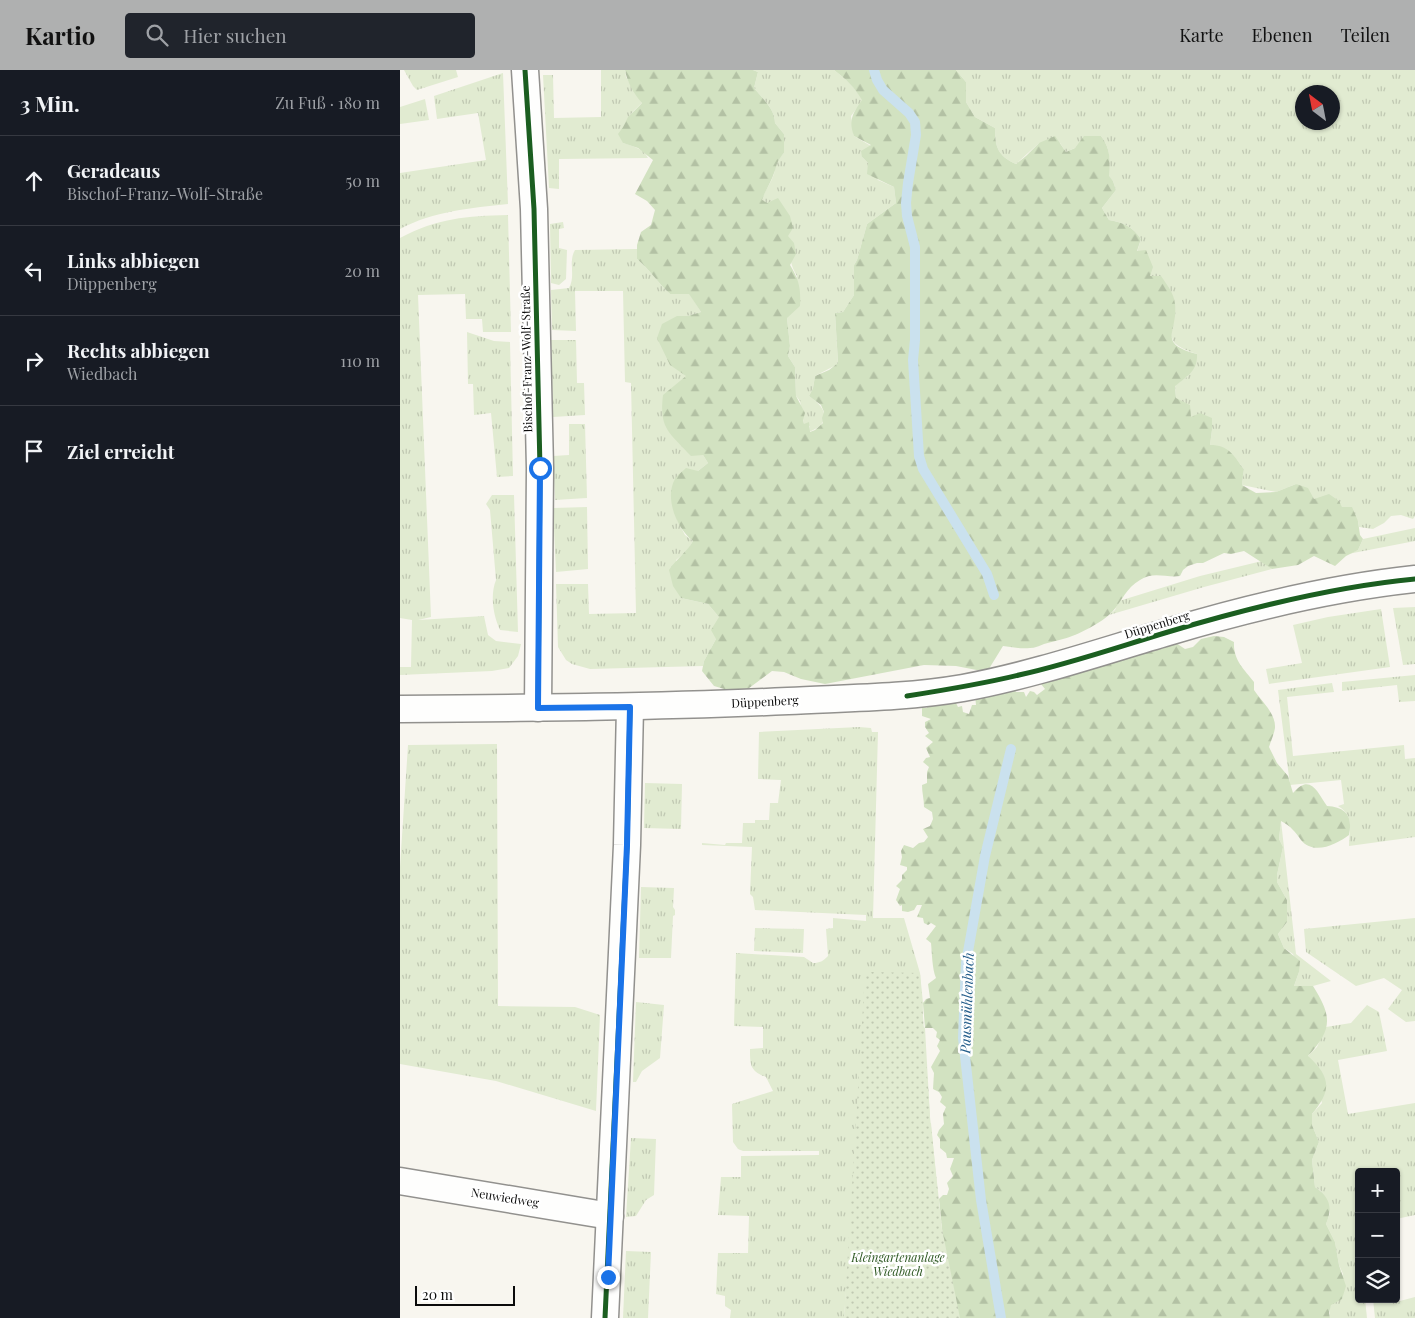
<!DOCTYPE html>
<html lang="de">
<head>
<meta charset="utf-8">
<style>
  :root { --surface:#171b24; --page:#20242c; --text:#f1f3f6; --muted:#9ea1a6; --line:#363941; --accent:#afb0b0 }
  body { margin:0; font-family:"Playfair Display",serif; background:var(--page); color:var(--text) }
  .controls { position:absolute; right:15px; bottom:15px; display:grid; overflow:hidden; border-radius:5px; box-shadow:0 1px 4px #0004 }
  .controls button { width:45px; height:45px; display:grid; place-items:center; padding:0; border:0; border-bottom:1px solid var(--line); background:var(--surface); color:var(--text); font:25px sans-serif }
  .compass { position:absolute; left:895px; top:15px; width:45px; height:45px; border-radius:50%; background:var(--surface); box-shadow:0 1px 4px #0004; rotate:328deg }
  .scale { position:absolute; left:15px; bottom:12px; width:100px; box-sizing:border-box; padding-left:5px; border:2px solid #0b0b0b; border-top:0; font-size:14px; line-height:18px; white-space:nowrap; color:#0b0b0b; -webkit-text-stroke:4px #fff; paint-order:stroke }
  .stop { position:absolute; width:15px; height:15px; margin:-11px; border:4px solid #1a73e8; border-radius:50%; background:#fff }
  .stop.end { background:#1a73e8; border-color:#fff; box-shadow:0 1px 5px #0008 }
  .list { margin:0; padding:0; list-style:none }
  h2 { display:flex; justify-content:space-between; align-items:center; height:65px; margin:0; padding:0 20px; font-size:21px }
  h2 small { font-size:16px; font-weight:400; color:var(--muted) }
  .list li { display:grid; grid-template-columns:32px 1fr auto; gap:15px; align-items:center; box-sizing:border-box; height:90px; padding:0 20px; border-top:1px solid var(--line) }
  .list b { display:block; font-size:19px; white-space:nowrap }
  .list p { margin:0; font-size:16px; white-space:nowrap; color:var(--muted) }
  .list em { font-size:16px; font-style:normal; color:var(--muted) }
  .icon { flex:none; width:28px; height:28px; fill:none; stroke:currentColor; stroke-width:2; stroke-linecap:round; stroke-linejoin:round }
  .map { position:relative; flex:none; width:1015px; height:1248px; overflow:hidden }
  header { display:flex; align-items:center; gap:30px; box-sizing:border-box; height:70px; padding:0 25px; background:var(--accent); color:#111 }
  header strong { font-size:24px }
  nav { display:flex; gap:28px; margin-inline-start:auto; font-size:18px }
  .search { width:350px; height:45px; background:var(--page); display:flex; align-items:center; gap:12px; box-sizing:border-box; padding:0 18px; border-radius:5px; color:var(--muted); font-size:19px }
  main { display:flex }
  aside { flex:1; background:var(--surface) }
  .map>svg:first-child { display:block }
</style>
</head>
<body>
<header>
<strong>Kartio</strong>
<div class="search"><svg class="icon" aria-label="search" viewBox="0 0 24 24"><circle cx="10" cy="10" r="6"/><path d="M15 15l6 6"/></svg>Hier suchen</div>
<nav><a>Karte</a><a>Ebenen</a><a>Teilen</a></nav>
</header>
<main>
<aside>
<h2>3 Min.<small>Zu Fuß · 180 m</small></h2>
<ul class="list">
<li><svg class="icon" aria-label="ahead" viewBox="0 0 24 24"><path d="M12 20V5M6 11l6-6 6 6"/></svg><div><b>Geradeaus</b><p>Bischof-Franz-Wolf-Straße</p></div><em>50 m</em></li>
<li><svg class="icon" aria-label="left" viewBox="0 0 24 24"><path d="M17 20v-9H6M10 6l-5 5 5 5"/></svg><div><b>Links abbiegen</b><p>Düppenberg</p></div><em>20 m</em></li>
<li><svg class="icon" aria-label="right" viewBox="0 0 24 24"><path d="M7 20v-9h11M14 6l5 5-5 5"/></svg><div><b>Rechts abbiegen</b><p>Wiedbach</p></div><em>110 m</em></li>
<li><svg class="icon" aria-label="arrive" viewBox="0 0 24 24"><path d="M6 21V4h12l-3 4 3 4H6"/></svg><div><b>Ziel erreicht</b></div></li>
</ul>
</aside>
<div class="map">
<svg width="1015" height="1248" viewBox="0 0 1015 1248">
  <defs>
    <pattern id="grass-tufts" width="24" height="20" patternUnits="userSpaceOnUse" patternTransform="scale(1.25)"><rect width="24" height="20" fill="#e1ebd1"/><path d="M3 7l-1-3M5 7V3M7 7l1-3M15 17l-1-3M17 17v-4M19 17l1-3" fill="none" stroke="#c0c8b2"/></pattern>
    <pattern id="forest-firs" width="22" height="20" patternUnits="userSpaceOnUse" patternTransform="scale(1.25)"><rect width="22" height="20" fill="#d2e2c1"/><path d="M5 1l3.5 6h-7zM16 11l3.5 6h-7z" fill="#b3c1a4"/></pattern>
    <pattern id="garden-dots" width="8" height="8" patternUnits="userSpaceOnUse" patternTransform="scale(1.25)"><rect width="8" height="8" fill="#e1ebd1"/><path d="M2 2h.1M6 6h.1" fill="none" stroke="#c0c8b2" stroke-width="1.8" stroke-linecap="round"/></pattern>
  </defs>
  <rect width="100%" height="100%" fill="#f8f6ef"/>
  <g fill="url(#grass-tufts)" fill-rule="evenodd">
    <path d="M4 0H56L58 7 17 20 13 16Z"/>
    <path d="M201 0H225L226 7 242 33C227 46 224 53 223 73 232 76 243 78 248 88L159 89V119L149 118 143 5H153L154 48 201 47Z"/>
    <path d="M353 0H434C446 9 455 18 463 30L451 46 454 66 471 76 462 87 468 93 478 110 494 117 496 133 467 154 457 190 454 195V225L443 242 435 243 438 294 415 306 413 318 409 326C426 337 433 353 409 362L410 356 404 355 400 331 396 326 395 297 388 286 390 276 387 248 397 206C387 189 392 185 388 168 387 159 369 135 361 130 365 121 371 113 374 104 377 93 375 93 384 83V64L375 53C375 39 363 29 354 18L358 2Z"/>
    <path d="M556 0H1015V446L1013 449 1001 445 991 446 984 453 973 459 959 457 958 451 942 437 914 429 896 414 876 422 842 415 844 399 837 390 810 375 812 360 791 347 776 328 775 315 787 307 797 284C760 272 774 266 775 235L750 206 737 182 741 169C733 157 723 152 709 150L702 138 716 120 713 111 708 106C710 90 711 79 701 66L666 82 660 73H639L616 94C598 86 595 77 595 58L575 47 566 32V12ZM902 22H932V52H902Z"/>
    <path d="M103 3 108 134C71 138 34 141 0 159V103L86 90 78 43 37 49 34 26Z"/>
    <path d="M25 29 29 50 0 54V37Z"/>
    <path d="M108 145 111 262H83L82 249H66L65 224 18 225 31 547 18 550 84 546 88 565 96 571 121 574 118 586 109 598 92 601 0 605V597H11L12 550 0 548V168C38 148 66 146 108 145Z"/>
    <path d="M163 152 164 158 159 159V178L167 180 166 209 159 215 151 213 150 154Z"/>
    <path d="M237 179V189C250 200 258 213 270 224L289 223 301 242 287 246H277L286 306 303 385 308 393 298 401 277 450 285 465 293 471 288 480 276 490 281 528 308 534 319 547 316 569 304 591 303 596 190 599 172 594 166 590 158 577 156 514H188L189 544 236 543 231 313 225 312 223 221H175L176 261 152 260 151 220 169 218C176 206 168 191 175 180Z"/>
    <path d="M67 262 94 271 110 272 113 406 97 407 91 343 74 345 73 314H68Z"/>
    <path d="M151 270H176L177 313H184L185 345 153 347Z"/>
    <path d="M169 354H185L187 428 155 430 153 386 169 385Z"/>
    <path d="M92 425H114L118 562 100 560C93 545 90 525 96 510L90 440 86 434Z"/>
    <path d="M187 437 188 499 156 502 153 438Z"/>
    <path d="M1015 458V471L948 484 958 480 963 469Z"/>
    <path d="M862 491 872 499 804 517 709 545 715 540 719 531 800 506Z"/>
    <path d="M1015 537V594L1003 595 993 538Z"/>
    <path d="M981 539 990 597 869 614 866 599 902 593 893 555 928 547Z"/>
    <path d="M1015 605V631L999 632 997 615 942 621V612Z"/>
    <path d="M932 613 934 622 887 627 893 686 1004 675 1005 689 1015 688V767L949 776C949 760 955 746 938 736L944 734 941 710 890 715 878 620Z"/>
    <path d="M459 657 471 658 472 662H478L473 848H504L520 903 523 933 522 955 525 958 530 1047 523 1054 531 1053 539 1137 449 1183 444 1248H330L331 1240 325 1236V1226L316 1224 318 1183H348L349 1146 318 1145 321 1107H341V1086L419 1085V1081H343L338 1079 333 1072 332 1034 373 1021 366 1007C350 1001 350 995 350 979L363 978V957L334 956 336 883 404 887 413 893C420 893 423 891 428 886L426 859 433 858V848L466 851V845L355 840 353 827 350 824 352 777 302 775V773L325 775 326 773H342L343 753H355V750H369L370 733H378L381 710 358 709 359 662Z"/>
    <path d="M97 674 98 936 175 937 200 945 196 1041 96 1011 0 994V797L8 675Z"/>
    <path d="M245 713 282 714 281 759 244 758Z"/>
    <path d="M881 751 896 884 931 911 913 916H894L899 902 893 884 884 878 878 864 887 852V830L877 812V805L883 777 879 769Z"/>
    <path d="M241 817 274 818 273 837 275 840V845L273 846 271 888H239Z"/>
    <path d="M1015 848V951L1006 952 988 939 1002 920 984 908 956 916 906 882 904 859Z"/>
    <path d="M355 858 404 859 403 883 354 881Z"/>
    <path d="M236 932 264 935 260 988 242 1001 236 1012H233Z"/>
    <path d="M967 935 979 942 987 981 938 990 948 1044 1015 1033V1145L996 1149V1102H959V1229H965L967 1248H930C927 1234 938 1217 943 1204L939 1195 935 1172 926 1154 930 1143 921 1121 915 1117 912 1090 919 1072 912 1055V1044L922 1033 908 986 917 977 926 957 951 953Z"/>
    <path d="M231 1068 256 1069 254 1125 246 1130 236 1146 226 1147Z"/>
    <path d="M226 1181 251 1182 248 1248H223Z"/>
    <path d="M1015 1227V1248H975L973 1229H995L996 1232Z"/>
  </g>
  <g fill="url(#forest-firs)">
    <path d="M225 0H353L358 2 354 18C363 29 375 39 375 53L384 64V83C374 95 378 95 373 106 370 114 365 121 362 130L367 133 378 128 390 146 393 158 388 166 394 173 396 184 390 195C399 210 401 218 400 236L387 248 390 276 388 286 395 297 396 326 405 343 403 350 404 354 409 352 410 362 415 360 423 353 422 348 424 342 421 335 409 326 413 318 415 306 429 300 438 293 435 243 443 242 454 225V195L457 190 467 154 496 133 494 117 467 104 468 93 462 87 461 81 471 75 454 66C448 50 453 43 462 30 455 18 446 9 434 0H556L566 12V32L575 47 595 58C595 77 598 86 616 94L626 86 639 73 655 66 666 82 675 78 684 66H701C711 79 710 90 709 106L713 111 716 120 702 138 709 150C723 152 733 157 741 169L737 181 746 180 753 197 750 206H761C767 215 774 223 775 234 778 263 756 273 797 284 798 300 787 307 775 316L776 328 790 335 791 347 800 343 812 348V360L810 375C829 375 833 385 844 399L842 415 856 423 876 422 896 414 908 418 914 429 929 424 939 431 942 437H952L958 451 960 465 963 469 958 480 946 486 935 496 914 486 898 495 872 499 844 481 831 484 824 483 803 493H797L788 496 783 500 780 506C766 508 753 501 740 510 726 518 722 531 713 541 702 553 678 565 663 569 657 571 650 572 644 574 639 576 635 578 630 578 621 579 612 577 603 576L587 602 556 596 524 595 425 614 401 609 384 602 372 601 341 624 314 616 302 601 304 591 316 569 311 560 319 547 308 534 281 528 273 516 269 500C276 489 287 482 293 471 277 459 264 428 275 409 277 405 283 401 286 398L298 401 308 393 303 385 291 386C269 362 259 359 263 325L286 306 270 295 257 268 262 254 277 246H287L301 242 289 224H270C258 213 250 200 237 189V175L241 162 251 155 255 140 247 131 235 124 253 90 238 78 223 73 218 64 223 57 228 47 242 33C234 24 227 12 225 0Z"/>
    <path d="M814 566 824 567 834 572C833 590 844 599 854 612V620C861 631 876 643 875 658 874 664 871 671 869 677L877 693 888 706 893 723C910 703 917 721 927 736 946 737 953 746 949 765 937 774 914 786 901 770 895 762 891 756 881 751L879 769 883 777 877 805V812L887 830V852L878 864 884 878 900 891 899 902 894 916H913C932 946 933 959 908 986 931 1007 932 1020 912 1044V1055L919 1072 912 1090 915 1117C930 1127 933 1138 926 1154L935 1172 939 1195 946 1216 942 1229 931 1235 929 1243 930 1248H551L539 1129 543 1125H547L549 1119 547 1113 553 1106 550 1099 554 1088H547L546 1083 540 1078V1069L537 1065 539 1060 544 1054 543 1044 546 1037 540 1032 542 1027 539 1022 533 1019 534 1003 531 997 540 981 537 976 540 970 536 967 537 962 533 958H525L523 933 526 929 530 928 528 914 536 908C532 899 532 882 531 873L526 869 536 856 531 853 528 855 524 853 523 848 517 847 522 835H517L514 840 508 842 502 841V835L500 836 496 830 500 819 496 816 502 810V805L507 800V797L500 795 502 787 501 781 504 775 513 778 519 773 524 772 528 767 523 759 530 756 533 749 532 742 524 737C524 729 522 723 522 715L527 713V702L529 697 523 692 526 688 530 687 526 678 533 672 525 666 529 663 525 657V652L531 649 522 646V638H527V632L557 627 556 633 558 637 562 636 563 642 569 644 572 635H576L575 625 612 617 616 622H624L626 627 630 621 634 622 637 625 645 619 641 614 645 612 773 571 785 579 793 577 801 569Z"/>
  </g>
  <path fill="url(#garden-dots)" d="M470 902 520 903 530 1047 542 1159 560 1248H444L465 903Z"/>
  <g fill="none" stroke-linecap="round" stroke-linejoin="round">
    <g stroke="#cae1ee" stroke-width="10">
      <path d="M474 0 477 10 483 20 509 43 515 52 516 65 508 113 506 133 507 146 515 177V270L513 290 519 386 523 399 587 504 594 525"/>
      <path d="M601 1248 581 1130 563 968 566 893 585 786 611 679"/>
    </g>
    <defs>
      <g id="street">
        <path d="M125 0 134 139 140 398 138 638"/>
        <path d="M0 639C129 638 259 637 388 631 446 628 505 628 563 618 633 605 700 582 768 562 848 538 931 518 1015 509"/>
        <path d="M0 1111 210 1146"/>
        <path d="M205 1248 227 775 230 637"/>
      </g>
    </defs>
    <use href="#street" stroke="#92918e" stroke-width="29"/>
    <use href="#street" stroke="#fefefd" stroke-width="26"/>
    <defs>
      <g id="cycleway">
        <path d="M125 0 134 139 140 398 138 638"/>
        <path d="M507 626C545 620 582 614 619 605 669 594 718 577 768 562 848 538 931 517 1015 509"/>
        <path d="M205 1248 227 775 230 637"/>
      </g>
    </defs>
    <use href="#cycleway" stroke="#fff" stroke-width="8"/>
    <use href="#cycleway" stroke="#1b5e20" stroke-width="5"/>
  </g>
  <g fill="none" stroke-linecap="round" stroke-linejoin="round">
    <path stroke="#1a73e8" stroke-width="6" d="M140 398 138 638 230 637 227 775 208 1207"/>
  </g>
  <g text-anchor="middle" stroke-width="5" stroke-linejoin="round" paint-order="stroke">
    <g font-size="12" fill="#0b0b0b" stroke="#fff">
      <text transform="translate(127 289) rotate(-91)" y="4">Bischof-Franz-Wolf-Straße</text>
      <text transform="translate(757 555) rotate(-17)" y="4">Düppenberg</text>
      <text transform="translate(365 632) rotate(-3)" y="4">Düppenberg</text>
      <text transform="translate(105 1128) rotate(9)" y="4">Neuwiedweg</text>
    </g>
    <g font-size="12" font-style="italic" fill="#2f5924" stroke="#fff">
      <text x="498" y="1192">Kleingartenanlage<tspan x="498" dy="14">Wiedbach</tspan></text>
    </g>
    <g font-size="14" font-style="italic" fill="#255e8b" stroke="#fff">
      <text transform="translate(567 933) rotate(-88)" y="5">Pausmühlenbach</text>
    </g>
  </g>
</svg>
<div class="controls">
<button>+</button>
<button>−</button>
<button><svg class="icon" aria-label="layers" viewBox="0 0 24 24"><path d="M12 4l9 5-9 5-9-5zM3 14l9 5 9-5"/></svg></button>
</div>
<svg class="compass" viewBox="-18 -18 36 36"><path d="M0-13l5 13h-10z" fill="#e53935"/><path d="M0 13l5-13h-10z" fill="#9ea1a6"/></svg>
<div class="scale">20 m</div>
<div class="stop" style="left:140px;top:398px"></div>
<div class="stop end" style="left:208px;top:1207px"></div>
</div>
</main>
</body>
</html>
